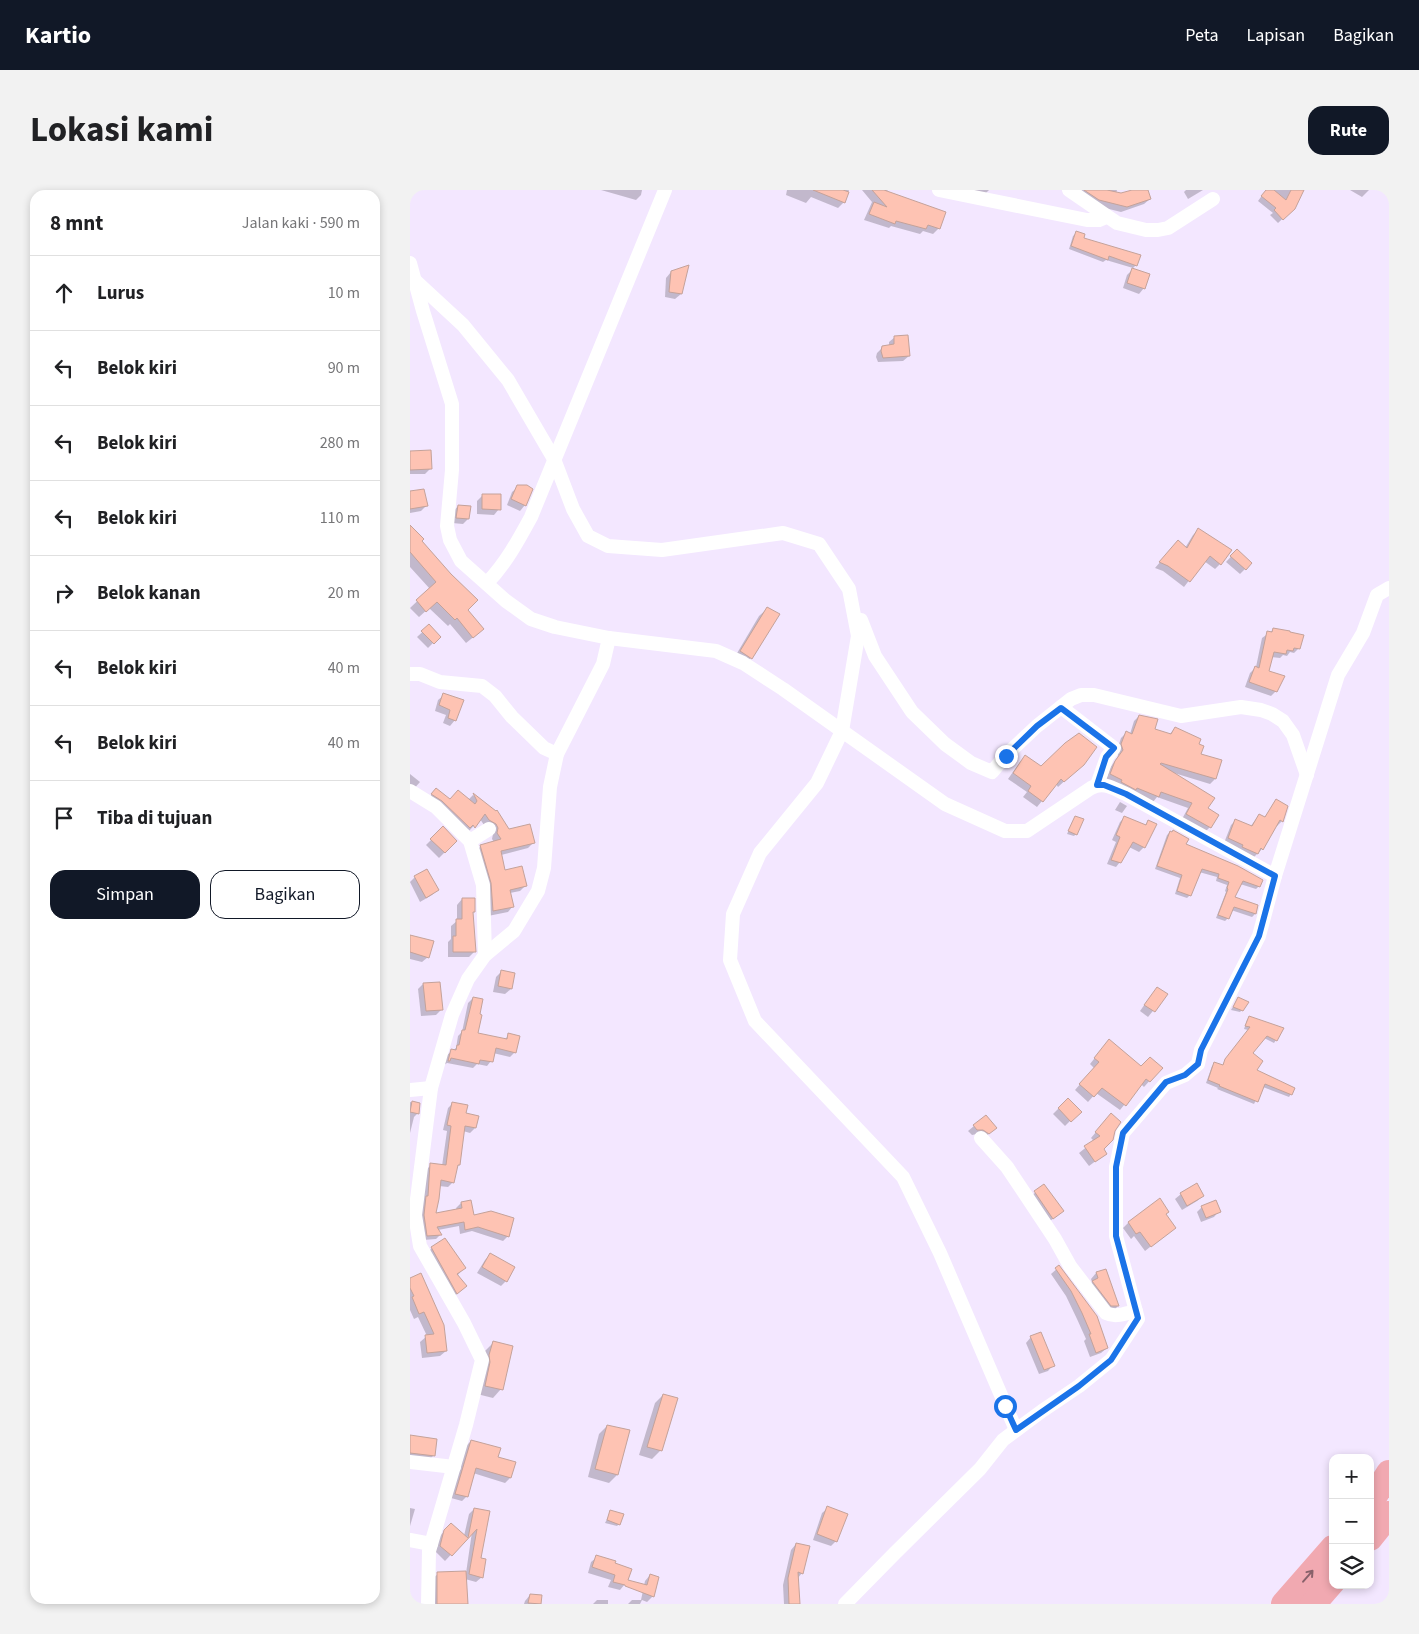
<!DOCTYPE html>
<html lang="id">
<head>
<meta charset="utf-8">
<style>
  :root { --surface:#fff; --page:#f2f2f2; --text:#202124; --muted:#757577; --line:#e0e0e0; --accent:#111827 }
  body { margin:0; font-family:"Source Sans 3",sans-serif; background:var(--page); color:var(--text) }
  .controls { position:absolute; right:15px; bottom:15px; display:grid; overflow:hidden; border-radius:10px; box-shadow:0 2px 8px #0003 }
  .controls button { width:45px; height:45px; display:grid; place-items:center; padding:0; border:0; border-bottom:1px solid var(--line); background:var(--surface); color:var(--text); font:25px sans-serif }
  .stop { position:absolute; width:15px; height:15px; margin:-11px; border:4px solid #1a73e8; border-radius:50%; background:#fff }
  .stop.end { background:#1a73e8; border-color:#fff; box-shadow:0 1px 5px #0008 }
  .list { margin:0; padding:0; list-style:none }
  h2 { display:flex; justify-content:space-between; align-items:center; height:65px; margin:0; padding:0 20px; font-size:21px }
  h2 small { font-size:16px; font-weight:400; color:var(--muted) }
  .list li { display:grid; grid-template-columns:32px 1fr auto; gap:15px; align-items:center; box-sizing:border-box; height:75px; padding:0 20px; border-top:1px solid var(--line) }
  .list b { display:block; font-size:19px; white-space:nowrap }
  .list em { font-size:16px; font-style:normal; color:var(--muted) }
  .actions { display:flex; gap:10px; padding:15px 20px }
  .actions a { flex:1; padding:11px 0; border:1px solid var(--accent); border-radius:15px; text-align:center; font-size:18px; color:var(--accent) }
  .actions .main { background:var(--accent); color:#fff }
  .icon { flex:none; width:28px; height:28px; fill:none; stroke:currentColor; stroke-width:2; stroke-linecap:round; stroke-linejoin:round }
  .map { position:relative; flex:none; width:979px; height:1414px; overflow:hidden; border-radius:15px }
  header { display:flex; align-items:center; gap:30px; box-sizing:border-box; height:70px; padding:0 25px; background:var(--accent); color:#fff }
  header strong { font-size:24px }
  nav { display:flex; gap:28px; margin-inline-start:auto; font-size:18px }
  .intro { display:flex; align-items:center; justify-content:space-between; box-sizing:border-box; height:120px; padding:0 30px }
  h1 { margin:0; font-size:35px }
  .button { padding:12px 22px; border-radius:15px; background:var(--accent); color:#fff; font-size:18px; font-weight:700 }
  main { display:flex; gap:30px; padding:0 30px }
  aside { flex:1; background:var(--surface); border-radius:15px; box-shadow:0 2px 8px #0003 }
  .map>svg:first-child { display:block }
</style>
</head>
<body>
<header>
<strong>Kartio</strong>
<nav><a>Peta</a><a>Lapisan</a><a>Bagikan</a></nav>
</header>
<div class="intro"><h1>Lokasi kami</h1><a class="button">Rute</a></div>
<main>
<aside>
<h2>8 mnt<small>Jalan kaki · 590 m</small></h2>
<ul class="list">
<li><svg class="icon" aria-label="ahead" viewBox="0 0 24 24"><path d="M12 20V5M6 11l6-6 6 6"/></svg><div><b>Lurus</b></div><em>10 m</em></li>
<li><svg class="icon" aria-label="left" viewBox="0 0 24 24"><path d="M17 20v-9H6M10 6l-5 5 5 5"/></svg><div><b>Belok kiri</b></div><em>90 m</em></li>
<li><svg class="icon" aria-label="left" viewBox="0 0 24 24"><path d="M17 20v-9H6M10 6l-5 5 5 5"/></svg><div><b>Belok kiri</b></div><em>280 m</em></li>
<li><svg class="icon" aria-label="left" viewBox="0 0 24 24"><path d="M17 20v-9H6M10 6l-5 5 5 5"/></svg><div><b>Belok kiri</b></div><em>110 m</em></li>
<li><svg class="icon" aria-label="right" viewBox="0 0 24 24"><path d="M7 20v-9h11M14 6l5 5-5 5"/></svg><div><b>Belok kanan</b></div><em>20 m</em></li>
<li><svg class="icon" aria-label="left" viewBox="0 0 24 24"><path d="M17 20v-9H6M10 6l-5 5 5 5"/></svg><div><b>Belok kiri</b></div><em>40 m</em></li>
<li><svg class="icon" aria-label="left" viewBox="0 0 24 24"><path d="M17 20v-9H6M10 6l-5 5 5 5"/></svg><div><b>Belok kiri</b></div><em>40 m</em></li>
<li><svg class="icon" aria-label="arrive" viewBox="0 0 24 24"><path d="M6 21V4h12l-3 4 3 4H6"/></svg><div><b>Tiba di tujuan</b></div></li>
</ul>
<div class="actions"><a class="main">Simpan</a><a>Bagikan</a></div>
</aside>
<div class="map">
<svg width="979" height="1414" viewBox="0 0 979 1414">
  <rect width="100%" height="100%" fill="#f3e7ff"/>
  <g fill="#0003">
    <path d="M191 0H232L231 5 226 10Z"/>
    <path d="M377 0H439L434 12 428 18 401 7 396 13 376 5Z"/>
    <path d="M452 0H478L476 2 529 38 523 44 513 41 510 44 481 36 479 38 454 30 462 12Z"/>
    <path d="M538 0H579L573 6Z"/>
    <path d="M662 0H707L705 7 726 0H737L740 9 734 14 711 22 683 15Z"/>
    <path d="M776 0H793L778 9 774 2Z"/>
    <path d="M856 0H892L884 18 868 33 860 25 863 23 848 11Z"/>
    <path d="M940 0H959L952 7Z"/>
    <path d="M666 43 673 49 726 75 723 78 696 70 693 72 659 59 663 46Z"/>
    <path d="M722 80 734 98 729 104 713 98 717 85Z"/>
    <path d="M261 82 271 104 265 109 255 107 256 88Z"/>
    <path d="M485 147 499 166 493 171 468 172 466 167 467 163 473 157 479 156V152Z"/>
    <path d="M0 262 21 278 15 284H0Z"/>
    <path d="M108 297 115 315 110 321 97 315 102 302Z"/>
    <path d="M0 302 16 316 11 321 0 323Z"/>
    <path d="M73 305 89 319 84 325 67 324V311Z"/>
    <path d="M48 316 58 329 53 334 42 333 43 322Z"/>
    <path d="M0 337 57 420 66 445 56 453 40 434 38 436 19 418 9 427 0 418 20 399 0 377Z"/>
    <path d="M788 340 810 374 805 379 794 371 774 397 753 381 745 378 763 357 775 358 783 345Z"/>
    <path d="M827 360 841 373 830 384 816 372Z"/>
    <path d="M358 418 341 468 333 476 323 470 349 426Z"/>
    <path d="M19 436 29 447 18 458 7 447Z"/>
    <path d="M863 440 889 458 884 463 880 462 877 466 873 465 870 468 861 467 858 482 866 501 861 506 835 497 840 483 846 477 852 448Z"/>
    <path d="M34 505 45 530 40 536 33 533 36 525 25 521 28 510Z"/>
    <path d="M729 526 743 539 759 545 765 538 787 555 789 564 805 589 800 594 764 583 796 619 800 637 795 642 772 629 778 618 747 607 743 612 696 590 700 578 708 566 707 560 711 548 716 543 720 544 724 531Z"/>
    <path d="M610 572 631 578 673 574 648 597 646 594 627 617 613 607 617 602 598 589Z"/>
    <path d="M0 584 10 592 2 601 0 600Z"/>
    <path d="M26 600 40 610H58L63 605 86 622 99 640 123 653 118 658 91 665 94 681 115 696 110 701 100 703 103 716 98 722 78 726 66 661 71 656 84 652 82 649 83 644 74 635 70 629 59 641 58 639 54 643 17 610Z"/>
    <path d="M867 611 872 631 867 636 866 635 852 659 842 669 814 653 821 635 826 630 840 637 849 625 854 628Z"/>
    <path d="M710 612 717 616 712 623 705 620Z"/>
    <path d="M665 627 666 644 664 646 657 644Z"/>
    <path d="M715 627 734 636 738 632 734 657 729 662 719 657 710 672 706 677 697 674 706 652 702 650 710 632Z"/>
    <path d="M33 638 46 651 29 668 16 655Z"/>
    <path d="M760 642 774 655 849 696 846 699 830 694 824 708 847 716 845 724 842 727 821 720 818 728 815 731 806 728 816 702 815 701 817 695 806 691 807 687 789 682 780 705 777 708 765 704 770 688 745 679 757 645Z"/>
    <path d="M17 681 27 700 22 705 10 712 0 692 5 687Z"/>
    <path d="M52 709 64 722 62 723 65 761 59 767H38V752L41 749V736L47 731V715Z"/>
    <path d="M0 746 18 767 12 772 0 769Z"/>
    <path d="M91 782 103 784 101 799 95 804 83 802 86 787Z"/>
    <path d="M13 794 32 819 26 825 11 826 8 799Z"/>
    <path d="M742 804 756 805 738 827 730 821Z"/>
    <path d="M63 808 68 825 66 844 94 850 99 845 105 862 100 867 83 863 81 871 77 876 67 874 63 878 37 873 34 875 37 865 46 858 48 846 52 842 58 813Z"/>
    <path d="M828 808 832 820 830 822 821 820Z"/>
    <path d="M839 827 866 850 864 853 854 848 841 863 845 880 881 904 879 907 853 897 844 914 807 899 808 898 796 893 802 876 805 874 812 876 838 840 834 839 837 830Z"/>
    <path d="M699 850 731 877 751 878 734 897 731 894 710 920 686 903 678 912 665 900 684 878 680 874Z"/>
    <path d="M658 909 670 921 655 936 643 924Z"/>
    <path d="M0 912 9 914 8 923 4 927 0 943Z"/>
    <path d="M43 913 55 924 65 938 60 943 53 941 49 975 46 977 43 992 38 997 29 996 24 1025 47 1020 46 1018 51 1013 63 1026 98 1046 93 1051 62 1041 50 1044 49 1036 28 1040 31 1044 26 1049 13 1050 9 1031 16 980 21 975 32 976 37 941 33 940 38 918Z"/>
    <path d="M696 930 693 959 695 964 679 976 669 963 684 951 681 948Z"/>
    <path d="M564 936 585 938 573 949 567 944 562 945 558 941Z"/>
    <path d="M634 995 647 1026 637 1033 619 1008Z"/>
    <path d="M771 1004 793 1006 787 1011 772 1020 765 1009Z"/>
    <path d="M792 1017 809 1021 804 1027 791 1032 787 1022Z"/>
    <path d="M755 1025 764 1038 735 1061 724 1046 721 1049 713 1038 719 1032Z"/>
    <path d="M34 1050 54 1078 47 1086V1104L39 1111 14 1066 22 1058Z"/>
    <path d="M80 1065 96 1091 91 1096 67 1083 75 1070Z"/>
    <path d="M649 1077 697 1158 691 1163 680 1167 674 1151 676 1149 667 1129 656 1106 641 1084Z"/>
    <path d="M695 1080 708 1116 703 1121 678 1097 682 1092 681 1089 686 1083Z"/>
    <path d="M0 1089 36 1161 30 1166 12 1168 10 1152 17 1146 8 1127 4 1129 0 1120Z"/>
    <path d="M621 1147 643 1175 638 1181 629 1184 616 1153Z"/>
    <path d="M83 1153 91 1199 83 1208 67 1204 75 1161Z"/>
    <path d="M253 1205 266 1209 250 1261 242 1269 229 1265 245 1213Z"/>
    <path d="M197 1236 207 1285 199 1293 178 1287 189 1244Z"/>
    <path d="M0 1248 24 1265 19 1270 0 1268Z"/>
    <path d="M61 1251 87 1268 100 1288 95 1293 63 1283 57 1306 52 1311 41 1308 56 1256Z"/>
    <path d="M0 1318 5 1319 0 1336Z"/>
    <path d="M418 1318 426 1351 421 1356 403 1350 412 1323Z"/>
    <path d="M64 1319 79 1322 69 1369 72 1387 66 1392 55 1389 58 1414H23V1388L28 1384 56 1383 62 1342 35 1371 25 1361 29 1347 41 1334 54 1346 59 1324Z"/>
    <path d="M201 1321 209 1334 207 1336 195 1333Z"/>
    <path d="M386 1354 392 1383 387 1389 388 1414H374L373 1395 381 1360Z"/>
    <path d="M187 1367 215 1394 210 1400 198 1397 201 1390 178 1383 181 1372Z"/>
    <path d="M240 1385 243 1406 237 1412 232 1410 230 1414H218L222 1410H231L235 1391Z"/>
    <path d="M120 1405 131 1407 130 1414H114L115 1411Z"/>
    <path d="M187 1410H198V1414H183Z"/>
  </g>
  <g fill="#fec3b3" stroke="#c4a29a">
    <path d="M403 0H433L439 2 435 13Z"/>
    <path d="M462 0H474L536 22 530 39 518 35 516 39 486 31 485 34 459 24 464 12 477 17Z"/>
    <path d="M674 0H697L711 3 722 0H738L741 9 717 17 689 10Z"/>
    <path d="M856 0H864L876 10 881 0H894L885 19 873 30 864 20 866 18 851 6Z"/>
    <path d="M666 41 675 44 674 48 731 65 727 76 699 66 698 70 661 56Z"/>
    <path d="M279 75 272 104 259 102 261 81Z"/>
    <path d="M722 78 740 84 735 99 717 93Z"/>
    <path d="M498 145 500 166 473 168 471 161 472 156 484 154V146Z"/>
    <path d="M21 260 22 279 0 280V261Z"/>
    <path d="M107 295H117L123 299 116 316 101 309Z"/>
    <path d="M14 299 18 316 0 319V301Z"/>
    <path d="M72 304H91V320L72 319Z"/>
    <path d="M48 315 61 316 59 329 46 328Z"/>
    <path d="M0 335 14 349 12 351 41 384 68 410 58 420 74 439 63 448 47 428 45 430 27 412 16 422 6 410 26 392 0 362Z"/>
    <path d="M788 338 822 360 811 375 800 366 780 392 758 376 749 372 768 350 777 358Z"/>
    <path d="M827 359 842 373 836 380 820 366Z"/>
    <path d="M357 417 370 424 342 469 330 461Z"/>
    <path d="M19 434 31 447 24 454 11 441Z"/>
    <path d="M863 438 880 441V442L894 445 890 459 884 458 883 461 877 460 876 464 864 462 859 481 875 486 867 502 839 492 845 476 849 478 857 441 862 442Z"/>
    <path d="M33 503 54 510 46 531 38 528 40 520 29 515Z"/>
    <path d="M729 525 748 529 745 539 761 544 765 537 791 549 789 554 794 556 791 564 812 570 806 589 751 573 750 574 805 608 798 618 809 625 801 638 776 624 782 613 751 602 749 607 727 598 726 600 711 592 712 590 700 584 705 571 713 560 711 554 716 541 722 544Z"/>
    <path d="M669 543 687 557 674 575 654 592 651 589 633 612 618 601 621 596 603 583 615 565 631 576 655 553Z"/>
    <path d="M26 598 40 609 48 600 65 614 67 611 63 603 86 621 87 620 99 639 120 634 125 653 91 661 95 680 112 676 117 696 100 700 104 717 83 721 81 693 70 655 91 649 87 643 88 638 86 634 79 630 75 624 65 638 63 635 60 638 32 611 21 604Z"/>
    <path d="M866 609 878 616 873 632 870 630 853 660 851 658 848 664 832 657 833 655 818 648 825 629 842 636 849 624 855 627Z"/>
    <path d="M665 626 674 629 667 645 658 641Z"/>
    <path d="M714 626 736 635 738 630 747 634 735 658 723 652 711 673 701 670 710 647 706 645Z"/>
    <path d="M33 636 47 651 35 663 20 649Z"/>
    <path d="M763 640 779 649 776 654 828 676 853 690 850 697 833 691 825 707 848 715 846 724 824 717 819 729 808 725 818 699 817 698 819 692 808 688 809 684 792 679 781 706 767 701 772 685 747 676 760 641 762 642Z"/>
    <path d="M17 679 29 700 16 708 4 686Z"/>
    <path d="M52 708H65V722H63L66 762H43V746H46V729H52Z"/>
    <path d="M0 745 24 751 19 768 0 762Z"/>
    <path d="M91 780 105 783 102 799 88 796Z"/>
    <path d="M30 792 33 820 16 821 13 793Z"/>
    <path d="M747 797 758 804 745 822 734 815Z"/>
    <path d="M63 807 73 809 70 824 72 825 68 843 97 849 98 843 110 846 106 863 86 858 83 872 70 870 69 874 41 868 40 871H38L41 859 46 860 47 855H49L52 840H55Z"/>
    <path d="M828 807 839 812 833 821 823 817Z"/>
    <path d="M839 826 874 838 867 851 857 846 843 863 853 871 847 880 885 898 882 905 855 894 848 912 809 896 810 895 798 890 804 872 813 875 815 869 840 837 835 836Z"/>
    <path d="M699 849 731 876 740 867 753 878 740 892 736 889 716 916 692 898 684 907 669 894 689 872 684 868Z"/>
    <path d="M658 908 672 922 661 932 648 918Z"/>
    <path d="M2 911 10 913 9 924 0 922Z"/>
    <path d="M42 912 58 915 56 923 69 926 66 938 55 936 50 975H48L44 993 31 990 29 1009 26 1023 52 1018 51 1012 61 1010 64 1025 81 1021 104 1028 99 1047 68 1037 55 1040 54 1032 27 1037 32 1045 17 1046 14 1025 16 1006H18L20 973 36 975 41 936 37 935Z"/>
    <path d="M701 923 711 932 705 941 703 950 694 959 697 964 685 972 674 956 690 946 685 942Z"/>
    <path d="M576 925 587 938 579 944 573 940H567L563 935Z"/>
    <path d="M787 993 794 1006 777 1016 770 1003Z"/>
    <path d="M634 994 654 1021 643 1029 624 1001Z"/>
    <path d="M750 1008 759 1022 756 1024 766 1038 741 1057 730 1042 726 1044 718 1032Z"/>
    <path d="M806 1010 811 1022 796 1028 791 1016Z"/>
    <path d="M35 1048 56 1078 47 1084 57 1096 47 1104 21 1057Z"/>
    <path d="M80 1063 105 1077 97 1092 72 1077Z"/>
    <path d="M649 1075 687 1126 698 1158 686 1163 679 1144H681L672 1123 661 1101 645 1078Z"/>
    <path d="M696 1079 709 1116H701L682 1091 688 1088 686 1082Z"/>
    <path d="M11 1083 34 1135 37 1161 17 1163 15 1145 24 1144 14 1122 9 1124 2 1107 4 1106 0 1098V1088Z"/>
    <path d="M631 1142 645 1176 634 1180 620 1146Z"/>
    <path d="M83 1151 103 1156 93 1200 75 1196 80 1172 79 1165Z"/>
    <path d="M253 1204 268 1208 252 1261 237 1257Z"/>
    <path d="M197 1235 220 1240 208 1285 185 1279Z"/>
    <path d="M0 1245 27 1249 25 1266 0 1263Z"/>
    <path d="M61 1250 91 1258 88 1267 106 1272 101 1288 66 1278 58 1307 45 1304Z"/>
    <path d="M417 1316 438 1324 427 1352 407 1344Z"/>
    <path d="M64 1318 80 1321 71 1368 76 1369 73 1388 59 1384 67 1339 42 1366 30 1356 34 1340 41 1333 58 1348Z"/>
    <path d="M200 1320 214 1324 210 1335 197 1330Z"/>
    <path d="M386 1353 400 1356 393 1384 388 1382 390 1414H379L378 1388Z"/>
    <path d="M186 1365 206 1371 205 1373 222 1379 218 1390 237 1395 240 1384 249 1387 244 1407 215 1396V1395L203 1392 205 1385 182 1377Z"/>
    <path d="M56 1381 58 1414H27V1382Z"/>
    <path d="M120 1404 132 1405 131 1414 118 1413Z"/>
  </g>
  <g fill="none" stroke-linecap="round" stroke-linejoin="round">
    <g stroke="#fff" stroke-width="14">
      <path d="M529 0 677 30H689L696 27"/>
      <path d="M659 0 707 33 736 40H748L758 38 803 9"/>
      <path d="M0 73 13 121 42 214V280L37 336 40 350 51 371 96 411 121 429 145 437 199 448 306 461 333 473 373 499 535 614 595 641H617L681 598C694 591 704 599 716 604L865 686"/>
      <path d="M0 86 53 135 98 190 144 269 163 319 178 346 198 356 252 360 373 343 409 354 439 399 448 446 432 541 407 593 350 663 323 724 320 770 345 831 493 987 530 1063 606 1240"/>
      <path d="M77 393C96 373 108 351 121 327L255 0"/>
      <path d="M451 430 465 466 502 522 535 554 561 573 582 582 596 565 627 536 661 509 671 505H684L771 526 831 517 851 520 862 524 873 531 883 545 897 585"/>
      <path d="M0 484H10L30 492 72 496 85 506 102 527 134 558 147 564"/>
      <path d="M651 517 704 558 697 567 687 595"/>
      <path d="M0 601 26 617 60 651 73 695 75 765"/>
      <path d="M60 651 79 639"/>
      <path d="M0 900 21 898"/>
      <path d="M571 948 597 977 645 1049 660 1076 696 1123C706 1128 716 1123 726 1121"/>
      <path d="M0 1272 44 1277"/>
      <path d="M0 1350 21 1354"/>
      <path d="M18 1414 19 1361 56 1235 72 1170 54 1133 10 1056 5 1025 21 898 42 825 58 789 75 765 104 741 128 701 134 678 140 597 147 564 193 474 199 448"/>
      <path d="M435 1414 485 1363 570 1279 593 1250 632 1221 669 1196 701 1170 728 1129 706 1046V977L713 943 756 893 775 885 788 874 791 860 849 746 865 686 928 485 953 443 967 405 979 398"/>
    </g>
    <g stroke="#f1a9b1" stroke-width="26">
      <path d="M960 1313 979 1283"/>
      <path d="M960 1348 979 1324"/>
      <path d="M874 1414 923 1358"/>
      <path d="M903 1414 923 1391"/>
    </g>
  </g>
  <defs><path id="oneway-shaft" d="M-6 0H5M1.5-3L5.5 0L1.5 3" fill="none" stroke-width="1.6" stroke-linecap="round" stroke-linejoin="round" transform="scale(1.25)"/></defs>
  <use stroke="#88616a" href="#oneway-shaft" transform="translate(898 1386) rotate(-49)"/>
  <g fill="none" stroke-linecap="round" stroke-linejoin="round">
    <path stroke="#1a73e8" stroke-width="6" d="M595 1216 606 1240 669 1196 701 1170 728 1128 706 1046V977L713 943 756 892 775 885 788 874 791 860 849 746 865 686 716 604 694 595H687L696 567 704 558 651 518 627 536 596 566"/>
  </g>
</svg>
<div class="controls">
<button>+</button>
<button>−</button>
<button><svg class="icon" aria-label="layers" viewBox="0 0 24 24"><path d="M12 4l9 5-9 5-9-5zM3 14l9 5 9-5"/></svg></button>
</div>
<div class="stop" style="left:595px;top:1216px"></div>
<div class="stop end" style="left:596px;top:566px"></div>
</div>
</main>
</body>
</html>
